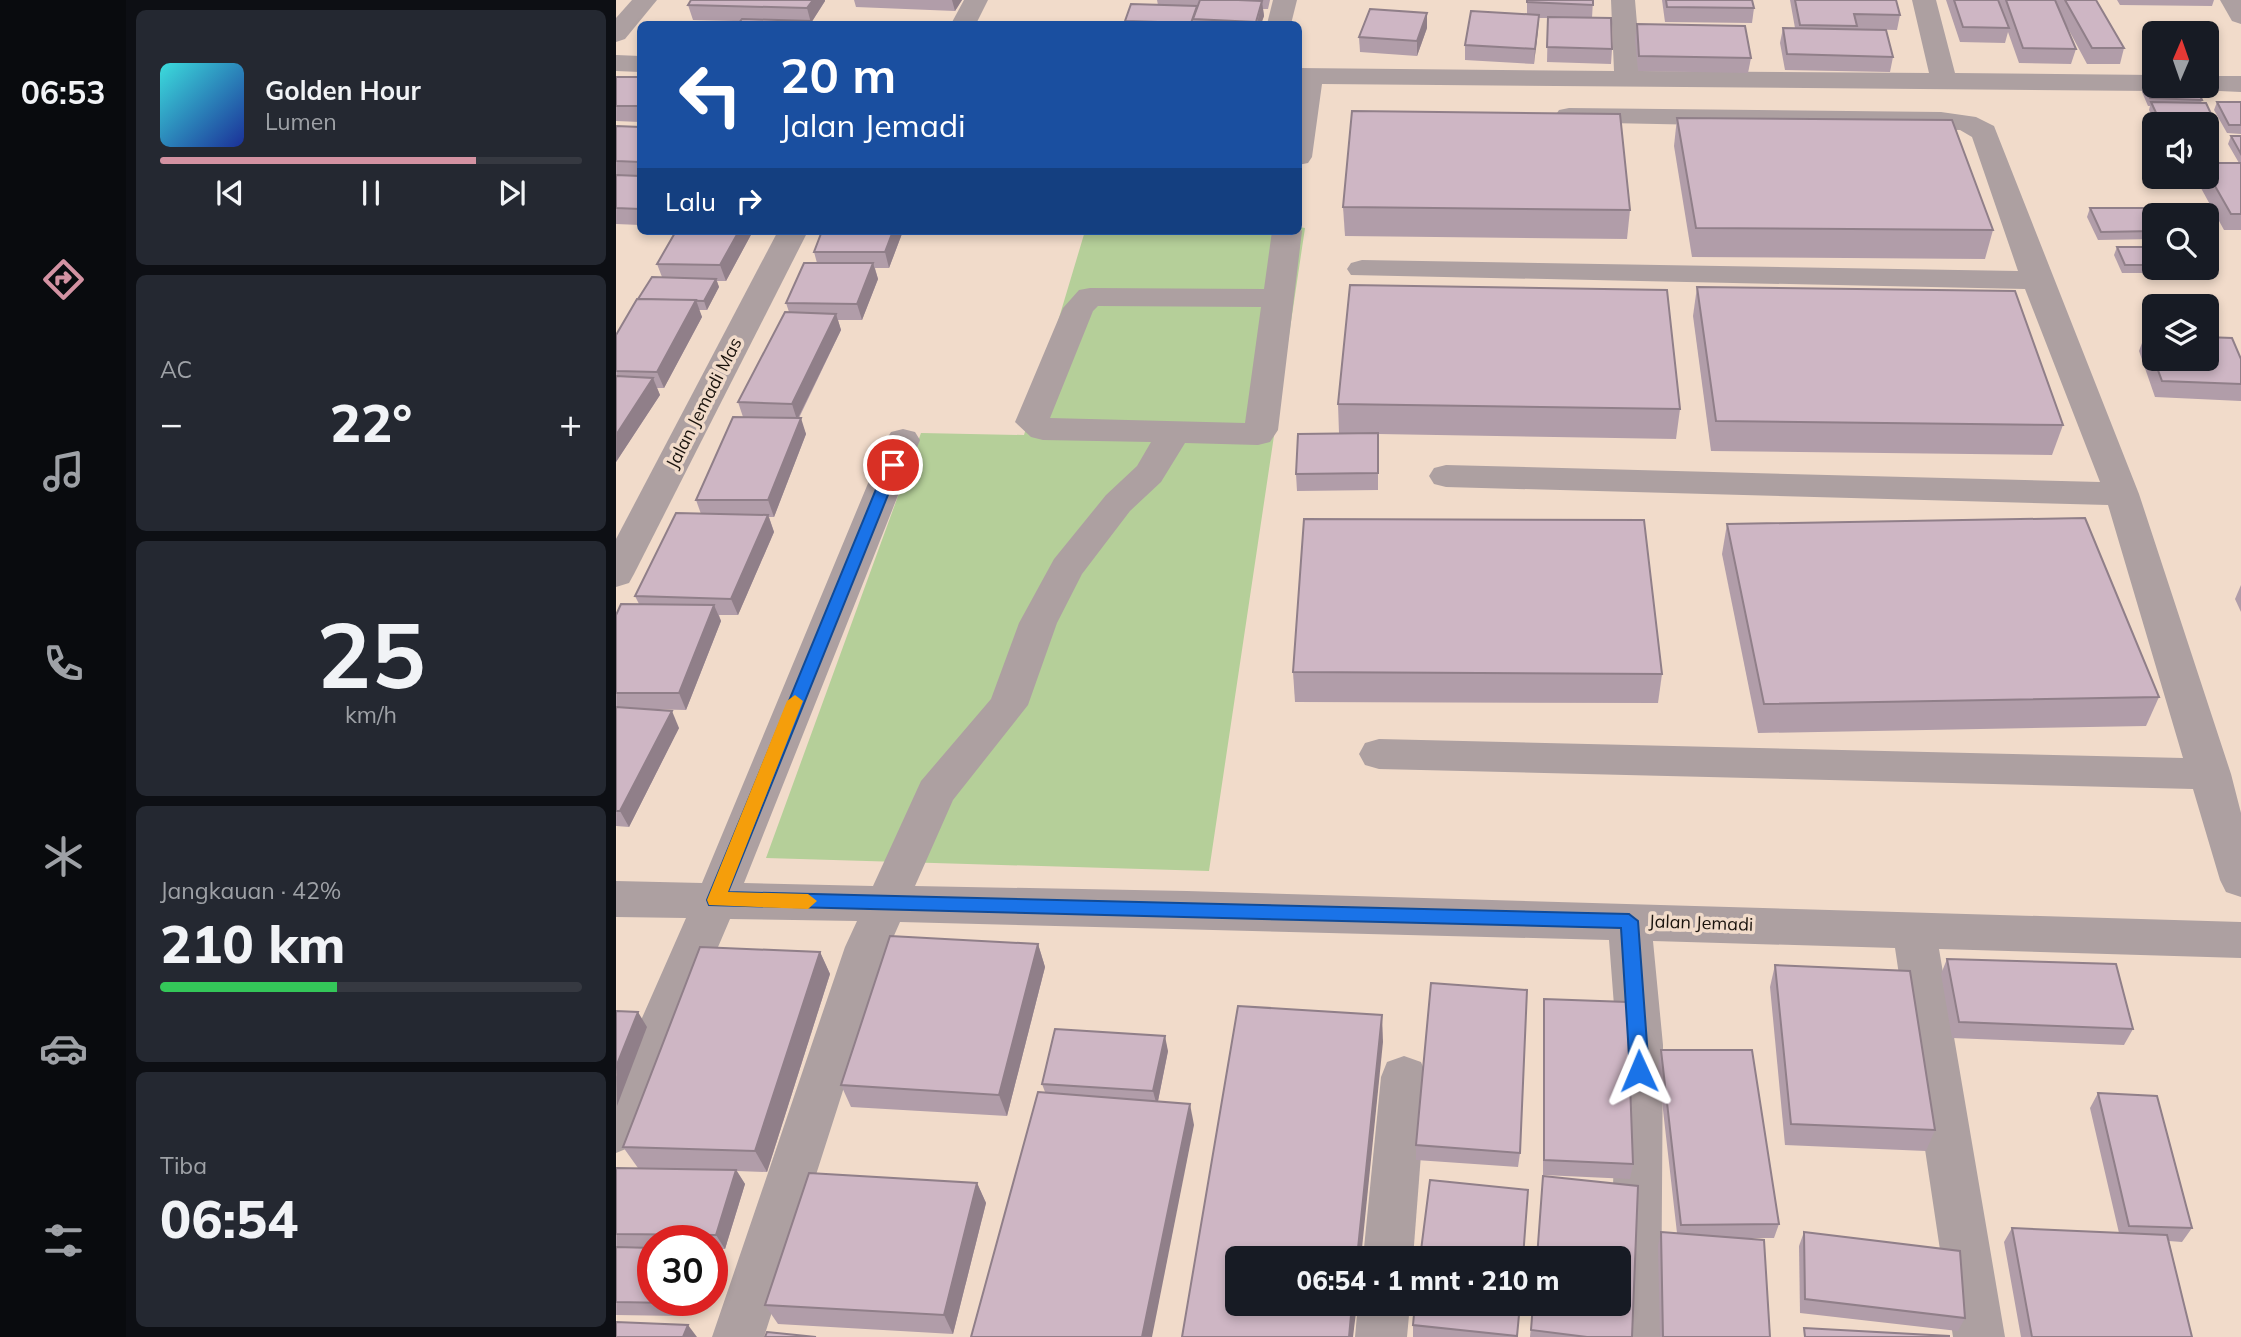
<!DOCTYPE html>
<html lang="id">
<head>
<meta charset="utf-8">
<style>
	:root { --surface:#171b24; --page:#242831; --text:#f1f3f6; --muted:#9ea1a6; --line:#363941; --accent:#d392a2 }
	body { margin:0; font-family:Mulish,sans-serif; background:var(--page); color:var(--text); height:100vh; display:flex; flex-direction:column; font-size:26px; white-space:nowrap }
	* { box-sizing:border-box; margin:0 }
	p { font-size:23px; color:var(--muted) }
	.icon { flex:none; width:38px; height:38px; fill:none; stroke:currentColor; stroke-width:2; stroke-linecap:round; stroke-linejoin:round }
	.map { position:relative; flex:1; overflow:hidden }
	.drawer { display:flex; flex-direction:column; gap:10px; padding:10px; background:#0d0f14; width:490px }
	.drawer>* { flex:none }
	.guide { position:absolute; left:21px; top:21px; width:665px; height:214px; border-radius:10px; box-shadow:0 4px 10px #0003; background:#1a4fa0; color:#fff; overflow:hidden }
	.needle { width:46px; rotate:2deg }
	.buttons { position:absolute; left:1526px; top:21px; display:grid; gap:14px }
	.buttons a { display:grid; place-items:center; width:77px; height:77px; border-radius:10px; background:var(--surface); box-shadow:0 4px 10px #0003; font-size:35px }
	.speed { position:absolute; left:21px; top:1225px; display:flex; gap:14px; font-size:35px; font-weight:700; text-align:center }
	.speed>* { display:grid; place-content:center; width:91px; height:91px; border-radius:50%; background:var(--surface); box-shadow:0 4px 10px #0003; line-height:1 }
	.speed .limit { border:10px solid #d22; background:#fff; color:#111 }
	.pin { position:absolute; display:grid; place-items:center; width:60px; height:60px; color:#fff; margin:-30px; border:4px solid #fff; border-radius:50%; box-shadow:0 2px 7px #0007 }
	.me { position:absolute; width:77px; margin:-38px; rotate:359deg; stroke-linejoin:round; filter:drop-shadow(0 0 5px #0008) }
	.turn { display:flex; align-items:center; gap:24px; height:147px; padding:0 28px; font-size:32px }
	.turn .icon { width:91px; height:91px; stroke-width:2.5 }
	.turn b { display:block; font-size:49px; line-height:60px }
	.then { display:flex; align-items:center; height:66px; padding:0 28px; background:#0003; gap:14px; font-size:26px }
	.big { font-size:52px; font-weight:800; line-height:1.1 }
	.drawer .tile { flex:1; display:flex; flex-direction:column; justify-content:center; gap:10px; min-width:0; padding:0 24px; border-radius:10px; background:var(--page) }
	.drawer .dial { align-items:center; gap:0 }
	.dial b { font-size:91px; line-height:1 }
	.song { display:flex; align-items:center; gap:21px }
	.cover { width:84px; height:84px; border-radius:10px; background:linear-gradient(135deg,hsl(180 70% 55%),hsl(230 70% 35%)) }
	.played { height:7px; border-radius:4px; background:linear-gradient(90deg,var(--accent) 75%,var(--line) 75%) }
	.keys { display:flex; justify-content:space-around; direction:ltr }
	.heat { display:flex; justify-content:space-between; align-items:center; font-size:38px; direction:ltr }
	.charge { height:10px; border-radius:5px; background:linear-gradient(90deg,#34c759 42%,var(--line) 0) }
	.trip { position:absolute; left:609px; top:1246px; width:406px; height:70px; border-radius:10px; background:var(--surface); box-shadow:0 4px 10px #0003; font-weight:800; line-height:70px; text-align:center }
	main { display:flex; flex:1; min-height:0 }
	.menu { display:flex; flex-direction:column; width:126px; justify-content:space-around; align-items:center; background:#090b0e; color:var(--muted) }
	.menu .icon { width:49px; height:49px }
	.menu .active { color:var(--accent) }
	.menu b { font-size:32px; color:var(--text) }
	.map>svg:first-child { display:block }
	.green { fill:#b5cf99 }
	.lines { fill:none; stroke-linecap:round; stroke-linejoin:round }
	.minor { fill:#ada0a1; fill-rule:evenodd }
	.wall { fill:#b19da9 }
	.shaded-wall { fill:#907f89 }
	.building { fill:#ceb6c4; stroke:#907f89; stroke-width:2 }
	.route { fill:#1a73e8; stroke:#114b97; stroke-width:2 }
	.slow { fill:#f59e0b }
	.labels { text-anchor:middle; stroke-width:7; stroke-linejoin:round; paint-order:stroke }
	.street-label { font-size:18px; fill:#1a130d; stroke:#f1dbca }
</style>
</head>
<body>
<main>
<nav class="menu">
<b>06:53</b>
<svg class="icon active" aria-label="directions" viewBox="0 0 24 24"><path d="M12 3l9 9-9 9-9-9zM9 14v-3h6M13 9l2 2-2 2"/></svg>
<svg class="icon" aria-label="music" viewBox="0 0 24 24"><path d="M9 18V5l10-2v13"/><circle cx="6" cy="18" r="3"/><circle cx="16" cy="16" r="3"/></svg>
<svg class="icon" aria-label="phone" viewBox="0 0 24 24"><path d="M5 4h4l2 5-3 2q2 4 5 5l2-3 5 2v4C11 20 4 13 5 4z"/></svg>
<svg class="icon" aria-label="climate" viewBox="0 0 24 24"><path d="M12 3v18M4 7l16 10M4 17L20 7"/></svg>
<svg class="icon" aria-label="car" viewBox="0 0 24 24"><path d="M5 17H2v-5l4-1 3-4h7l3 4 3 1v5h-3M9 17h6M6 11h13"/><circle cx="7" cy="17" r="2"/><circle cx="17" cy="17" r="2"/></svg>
<svg class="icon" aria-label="filters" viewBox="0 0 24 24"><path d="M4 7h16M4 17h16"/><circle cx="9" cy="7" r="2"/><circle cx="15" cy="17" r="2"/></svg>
</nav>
<section class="drawer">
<div class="tile">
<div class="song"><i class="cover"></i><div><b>Golden Hour</b><p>Lumen</p></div></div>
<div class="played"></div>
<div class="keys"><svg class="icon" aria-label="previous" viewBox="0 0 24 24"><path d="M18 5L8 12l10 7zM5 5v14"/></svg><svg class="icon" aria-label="pause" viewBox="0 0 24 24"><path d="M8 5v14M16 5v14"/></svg><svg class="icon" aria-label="next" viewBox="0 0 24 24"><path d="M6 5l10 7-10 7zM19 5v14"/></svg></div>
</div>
<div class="tile"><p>AC</p>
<div class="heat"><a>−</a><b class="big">22°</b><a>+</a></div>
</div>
<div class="tile dial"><b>25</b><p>km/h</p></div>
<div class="tile"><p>Jangkauan · 42%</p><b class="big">210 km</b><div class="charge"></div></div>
<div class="tile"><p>Tiba</p><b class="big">06:54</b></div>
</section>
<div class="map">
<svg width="1625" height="1337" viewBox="0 0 1625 1337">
	<rect width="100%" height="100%" fill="#f1dbca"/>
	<path class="green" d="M683,227l6,1 -96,643 -443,-13 155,-425 103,2 61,-204h213z"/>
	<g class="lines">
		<g class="minor">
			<path d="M16,0h25l-32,39 -9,3v-24z"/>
			<path d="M348,0h24l-12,24h-25z"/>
			<path d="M657,0h24l-6,24h-24z"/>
			<path d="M995,0h24l6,71 288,2 -17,-73h24l19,73 199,2v11h11l-11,5 -832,-7 -10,73 -4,6 -10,2v-97l316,3z"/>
			<path d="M1604,0h21v24l-9,-3z"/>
			<path d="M0,55l24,1v16l-24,-1z"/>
			<path d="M1591,76h34v16l-43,-2 -3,-4h12z"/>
			<path d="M953,108l372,4 35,5 18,9 145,368 92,280 10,39v84l-15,-5 -6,-12 -27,-91 -814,-20 -14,-4 -6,-11 6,-11 14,-4 804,19 -75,-253 -662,-18 -12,-3 -5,-8 5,-8 12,-3 654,17 -75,-193 -674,-14 -4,-6 4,-6 11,-3 656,11 -46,-134 -12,-7 -401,-8 -4,-6 4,-6z"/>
			<path d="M682,226l4,5 -24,199 -8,12 -12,3 -73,-2 -24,39 -31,29 -48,63 -25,49 -29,82 -75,95 -38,86 272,5 1054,31v36l-302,-9 66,388h-52l-58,-389 -242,-7 10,104 -2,292h-52l1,-33h9v-46h-8l6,-213 -8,-105 -709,-18 -11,25 -125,390h-52l133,-390 12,-26 -127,-2 -97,227 -17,7v-76l70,-159 -70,-1v-36l86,2 184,-443 5,-8 12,-3 12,3 5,8 -176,443 129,3 48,-105 70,-82 28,-76 35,-64 52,-64 31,-29 14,-24 -108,-2 -12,-3 -16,-15 48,-114 16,-18 11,-2 174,1 8,-58h26zM482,306l163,1 -16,116 -195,-5 43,-107z"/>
			<path d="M162,231h30l-174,343 -5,9 -13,4v-48z"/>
			<path d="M788,1056l17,6 6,15 -14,181h-50l18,-181 6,-15z"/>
			<path d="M742,1304h52l-3,33h-52z"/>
		</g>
	</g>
	<g class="wall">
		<path d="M238,0h108l-7,11 -99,-4z"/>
		<path d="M541,0h113l-2,9h-5l1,7 -3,8h-136v-3l33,-16z"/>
		<path d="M911,0h66l-1,18 20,31 -1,15 -64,-2 1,-44h-9l-5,46 -69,-4v-15l62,-31z"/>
		<path d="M1046,0h90l2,8 -2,15 -87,-1z"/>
		<path d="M1174,0h106l4,15 -3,15 -41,-1 37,28 -3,15 -105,-2 -5,-27 3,-15h12z"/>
		<path d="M1330,0h150l28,48 -4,16h-33l-23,-43 12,28 -5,15 -52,-1 -11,-31 -3,11 -45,-1z"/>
		<path d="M1501,0h97l-2,6 -92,-1z"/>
		<path d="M209,1l-14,22 -118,-3 -5,-15z"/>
		<path d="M1021,24l114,34 -3,15 -110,-2 -3,-32z"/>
		<path d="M811,28l-10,28 -57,-4 -1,-15z"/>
		<path d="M0,77h24v45l-24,-1z"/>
		<path d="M1529,84l57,16 -1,3 12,15 -3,8h-3v-2h-52l-6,-14 1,-4h-2l-6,-14z"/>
		<path d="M1601,102h24v32l-14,-1 -13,-23z"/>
		<path d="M1061,118l316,112 -8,29 -293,-2 -18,-111z"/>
		<path d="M0,126l24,1v98l-24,-1z"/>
		<path d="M1615,136h10v94h-17l-28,-51 1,-2h10v-14h32l-11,-19z"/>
		<path d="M727,207l287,3 -3,29 -282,-3z"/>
		<path d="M1474,208l64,7v24l-56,1 -11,-23z"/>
		<path d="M60,231h77l-27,50h-9l2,6 -12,23h-8l3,7 -38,71h-7l3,7 -44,67v-127l22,-36 24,-22 -5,-13z"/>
		<path d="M206,231h81l-14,37h-14l3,11 -16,41h-24l3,10 -42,88 7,16 -32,83h-5l5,15 -36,83h-19l2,6 -35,89 -40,-1 33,19 -50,99 -13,-1v-211l23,-11 -4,-8 66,-82 -5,-14 47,-83 -5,-15 51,-90 -3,-9 31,-40 -3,-11z"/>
		<path d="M1501,247l37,15v6l-1,5h-31l-8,-18z"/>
		<path d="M1081,287l366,138 -11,30 -341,-4 -18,-135z"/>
		<path d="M1529,335l96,24v42l-86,-4 -16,-46z"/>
		<path d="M722,404l342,5 -4,30 -298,-5v56l-81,1 -1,-17 43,-41z"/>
		<path d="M1111,524l432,173 -13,29 -388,7 -36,-179z"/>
		<path d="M1625,585v27l-6,-13z"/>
		<path d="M677,672l369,2 -4,29 -363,-1z"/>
		<path d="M422,944l7,23 -38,149 -156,-9 -10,-22z"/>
		<path d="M204,952l10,22 -63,198 -30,-1 8,13 -20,65h-13v-8h-59v59h33l-5,16 -65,-1v-147h22l-15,-21z"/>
		<path d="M1331,959l186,70 -9,16 -172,-7 -11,-64z"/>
		<path d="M1159,965l160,165 -9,21 -141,-6 -15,-158z"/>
		<path d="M928,999l89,165 -3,15 -87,-4v-161z"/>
		<path d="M1045,1050l118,174 -5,14h-35l31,99h-110l-2,-91 3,-14 16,1 -19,-167z"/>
		<path d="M552,1051l-10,50 36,24 -149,-33 -3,-8z"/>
		<path d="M1482,1093l94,135 -10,14 -13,-1 23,96h-171l-17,-95 8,-14 107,5 -29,-125z"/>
		<path d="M800,1145l104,8 -2,14 -102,-7z"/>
		<path d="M361,1183l9,20 -33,131 -175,-10 -13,-19z"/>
		<path d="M1188,1232l161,86 -7,13 -158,-18 -1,-67z"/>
		<path d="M904,1304l-3,33h-104v-12z"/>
		<path d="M917,1304l99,33h-102z"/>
	</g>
	<g class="shaded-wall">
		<path d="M197,0h12v1l-14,22 -4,-15z"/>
		<path d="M336,0h10l-7,11z"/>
		<path d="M646,1l2,15 -3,8h-4z"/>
		<path d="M811,13v15l-10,28v-15z"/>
		<path d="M923,15l-1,15 -4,34 1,-15z"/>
		<path d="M123,231h14l-27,50 -6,-16z"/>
		<path d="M277,231h10l-14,37 -4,-16z"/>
		<path d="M257,263l5,16 -16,41 -5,-16z"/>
		<path d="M100,279l3,8 -12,23 -3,-9z"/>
		<path d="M80,300l6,17 -38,71 -7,-16z"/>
		<path d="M220,314l5,16 -44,90 -5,-16z"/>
		<path d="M37,378l7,17 -44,67v-27z"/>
		<path d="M185,418l5,16 -32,83 -6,-17z"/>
		<path d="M152,515l6,17 -36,83 -7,-16z"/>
		<path d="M98,605l7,16 -35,89 -7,-17z"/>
		<path d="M56,711l7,17 -50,99 -9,-16z"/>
		<path d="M422,944l7,23 -38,149 -8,-21z"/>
		<path d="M204,952l10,22 -63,198 -12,-21z"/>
		<path d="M22,1012l9,15 -30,79 -1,-39z"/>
		<path d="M766,1015l1,27 -22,216h-4z"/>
		<path d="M549,1036l3,15 -11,55 -4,-15z"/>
		<path d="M574,1104l4,21 -42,212h-10z"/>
		<path d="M120,1170l9,14 -20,65 -9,-14z"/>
		<path d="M361,1183l9,20 -33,131 -9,-19z"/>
		<path d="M55,1300h15l-5,16 -10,-13z"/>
		<path d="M736,1304h5l-4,33h-4z"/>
		<path d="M72,1325l9,12h-14z"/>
	</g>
	<g class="building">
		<path d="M75,0h122l-6,8 -119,-3z"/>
		<path d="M584,0h38l24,1 -6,21 -63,-3z"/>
		<path d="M911,0h66v5l-66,-3z"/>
		<path d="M1050,0h86l2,8 -87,-1z"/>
		<path d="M1179,0h101l4,15 -46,-1 3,12 -57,-1z"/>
		<path d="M1338,0h44l11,28 -46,-1z"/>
		<path d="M1390,0h49l21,49 -53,-1z"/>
		<path d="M1449,0h31l28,48h-32z"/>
		<path d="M515,4l66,2 -6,17 -66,-2z"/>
		<path d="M754,9l57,4 -10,28 -58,-4z"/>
		<path d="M855,11l68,4 -4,34 -70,-4z"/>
		<path d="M932,17l63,1 1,31 -65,-2z"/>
		<path d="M126,19l68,2 -2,3h-70z"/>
		<path d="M1021,24l108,2 6,32 -112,-2z"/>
		<path d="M1167,28l103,2 7,27 -106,-3z"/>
		<rect x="0" y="77" width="24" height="29"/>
		<path d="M1529,84l9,1v1h42l6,14 -52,-2z"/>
		<path d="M1535,102l55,1 7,15 -55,-1z"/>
		<path d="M1601,102h24v23h-12z"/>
		<path d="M736,111l268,3 10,96 -287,-3z"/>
		<path d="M1061,118l275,2 41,110 -297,-2z"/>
		<path d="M0,126l24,1v35l-24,-1z"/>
		<path d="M1615,136h10v18z"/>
		<path d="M1591,163h34v51h-10l-24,-42z"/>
		<path d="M0,175l24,1v33l-24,-1z"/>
		<path d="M1474,208h61l3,7v16l-53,1z"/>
		<path d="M60,231h63l-19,34 -63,-1z"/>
		<path d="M206,231h71l-8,21h-71z"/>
		<path d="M1501,247h31l6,15v3h-29z"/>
		<path d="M188,263h69l-16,41 -71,-1z"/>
		<path d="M36,277l64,2 -12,22 -66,-2z"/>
		<path d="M734,285l317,5 13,119 -342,-5z"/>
		<path d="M1081,287l318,4 48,134 -347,-4z"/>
		<path d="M21,299l59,1 -39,72 -41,-1v-36z"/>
		<path d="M169,312l51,2 -44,90 -54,-2z"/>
		<path d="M1529,335h9v24h53v-22l25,1 9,21v25l-79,-3z"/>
		<path d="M0,376l37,2 -37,57z"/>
		<path d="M117,417l68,1 -33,82h-72z"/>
		<path d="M762,433v40l-82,1 2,-40z"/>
		<path d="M60,513l92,2 -37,84 -96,-3z"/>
		<path d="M1469,518l74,179 -395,7 -37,-180z"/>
		<path d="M688,519l340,1 18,154 -369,-2z"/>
		<path d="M5,604l93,1 -35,88h-63v-78z"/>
		<path d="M0,707l56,4 -52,100h-4z"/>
		<path d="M274,936l148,8 -39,151 -158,-10z"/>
		<path d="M84,947l120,5 -65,199 -132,-4z"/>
		<path d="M1331,959l169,5 17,65 -174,-7z"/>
		<path d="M1159,965l135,6 25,159 -144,-6z"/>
		<path d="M815,983l96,7 -7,163 -104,-8z"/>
		<path d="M928,999l83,3 6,162 -89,-4z"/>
		<path d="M622,1006l144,9 -25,243h-120v46h115l-3,33h-167z"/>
		<path d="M0,1011l22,1 -22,55z"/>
		<path d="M439,1029l110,7 -12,55 -111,-7z"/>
		<path d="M1045,1050h91l27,174 -98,1z"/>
		<path d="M422,1092l152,12 -48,233h-171z"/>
		<path d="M1482,1093l59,3 35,132 -63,-2z"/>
		<path d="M0,1168l120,2 -20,65 -100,-1z"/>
		<path d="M193,1173l168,10 -33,132 -179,-10z"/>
		<path d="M927,1176l95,10 -6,151h-45l-56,-7 2,-26h86v-46h-82z"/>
		<path d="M814,1180l98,10 -5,68h-103z"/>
		<path d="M1396,1228l155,7 25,102h-160z"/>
		<path d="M1045,1232l103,8 6,97h-107z"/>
		<path d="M1188,1232l156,19 5,67 -160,-19z"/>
		<path d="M0,1247l37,1v52h18v3l-55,-1z"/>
		<path d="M799,1304h105l-3,32 -104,-11z"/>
		<path d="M0,1322l72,3 -5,12h-67z"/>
		<path d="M1188,1328l145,8v1h-144z"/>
		<path d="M151,1332l49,5h-51z"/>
	</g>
	<path class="route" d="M277,460l7,5 -172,427 901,22 9,7 11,150 -3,6 -7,3 -6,-3 -3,-6 -9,-143 -912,-23 -2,-5 179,-435z"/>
	<path class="slow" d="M179,695l8,6 -75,191 80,2 9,7 -9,8 -99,-4 -2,-5 80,-199z"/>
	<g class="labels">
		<g class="street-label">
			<text transform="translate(88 403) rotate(-63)" y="6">Jalan Jemadi Mas</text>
			<text transform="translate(1085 923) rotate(2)" y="6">Jalan Jemadi</text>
		</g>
	</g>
</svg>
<div class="buttons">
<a><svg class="needle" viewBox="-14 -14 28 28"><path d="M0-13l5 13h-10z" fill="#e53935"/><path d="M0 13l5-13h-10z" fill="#9ea1a6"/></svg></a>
<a><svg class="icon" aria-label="sound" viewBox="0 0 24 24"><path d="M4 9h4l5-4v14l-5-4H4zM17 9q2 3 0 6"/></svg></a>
<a><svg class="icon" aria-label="search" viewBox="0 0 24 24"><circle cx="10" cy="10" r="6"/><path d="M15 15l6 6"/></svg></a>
<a><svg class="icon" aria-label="layers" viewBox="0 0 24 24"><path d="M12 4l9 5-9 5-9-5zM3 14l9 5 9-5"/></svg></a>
</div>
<div class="speed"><div class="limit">30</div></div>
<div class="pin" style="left:277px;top:465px;background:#d93025"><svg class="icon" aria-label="arrive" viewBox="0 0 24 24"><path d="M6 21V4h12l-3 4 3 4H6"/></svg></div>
<svg class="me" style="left:1023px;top:1071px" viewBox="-20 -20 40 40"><path d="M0-17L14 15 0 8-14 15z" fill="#1a73e8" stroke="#fff" stroke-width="4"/></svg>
<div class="trip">06:54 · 1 mnt · 210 m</div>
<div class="guide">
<div class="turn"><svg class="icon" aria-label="left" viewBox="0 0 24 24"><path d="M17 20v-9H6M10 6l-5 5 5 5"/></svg><div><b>20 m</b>Jalan Jemadi</div></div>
<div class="then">Lalu<svg class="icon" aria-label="right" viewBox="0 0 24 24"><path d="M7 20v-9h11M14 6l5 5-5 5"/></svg></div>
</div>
</div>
</main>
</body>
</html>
